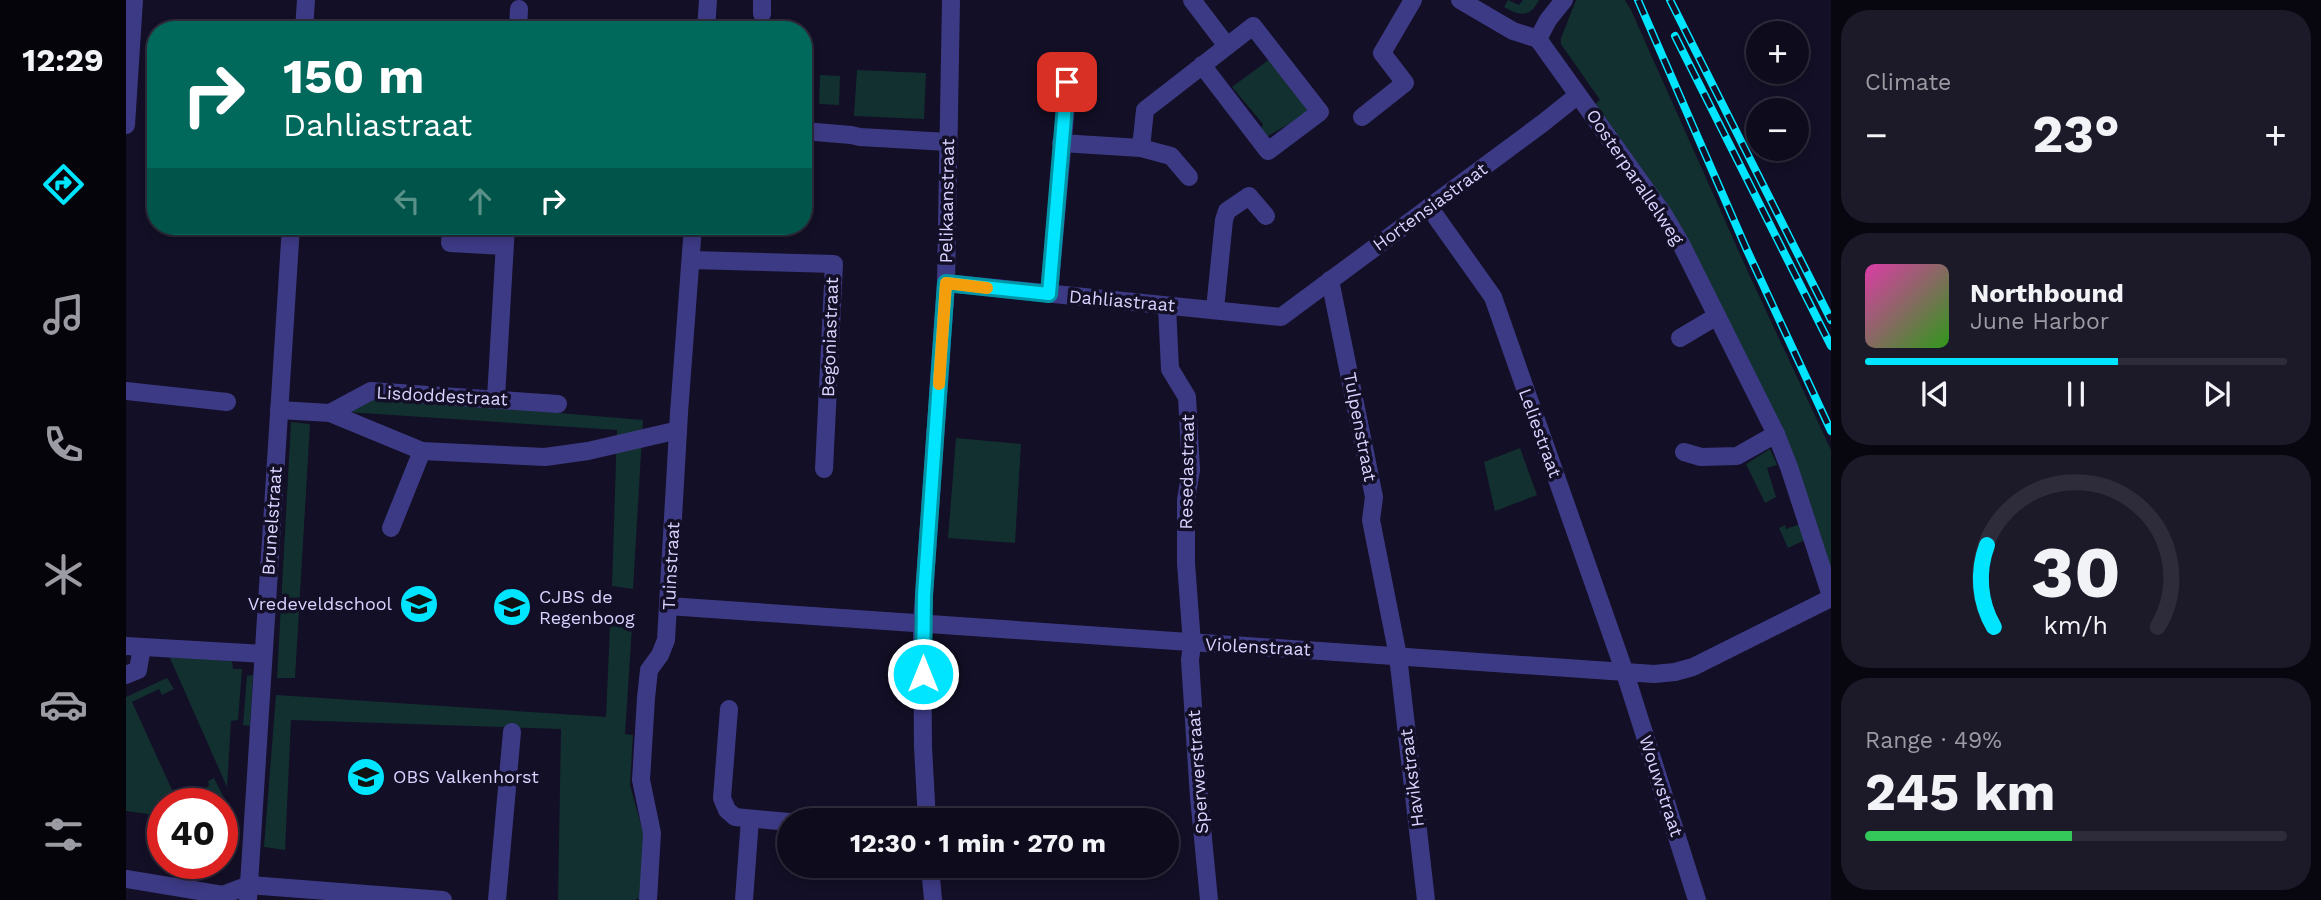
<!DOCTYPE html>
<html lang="en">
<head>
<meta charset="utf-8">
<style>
	:root { --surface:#0e0b1c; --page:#1c1929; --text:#f1f3f6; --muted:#9b9ba3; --line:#2e2b3b; --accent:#00e5ff }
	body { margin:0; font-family:"Work Sans",sans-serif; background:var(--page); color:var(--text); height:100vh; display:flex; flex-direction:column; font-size:26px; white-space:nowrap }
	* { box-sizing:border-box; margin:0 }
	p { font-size:23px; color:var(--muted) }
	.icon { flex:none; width:38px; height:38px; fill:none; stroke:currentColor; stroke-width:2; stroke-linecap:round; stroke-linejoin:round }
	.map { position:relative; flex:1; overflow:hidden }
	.details { display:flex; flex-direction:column; gap:10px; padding:10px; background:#08060f; width:490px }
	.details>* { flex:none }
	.hud { position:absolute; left:21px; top:21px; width:665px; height:214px; border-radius:28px; box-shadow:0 4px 10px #0003,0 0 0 2px var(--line); background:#00695c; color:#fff; overflow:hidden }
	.buttons { position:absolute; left:1620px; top:21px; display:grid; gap:14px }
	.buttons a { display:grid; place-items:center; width:63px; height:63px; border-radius:50%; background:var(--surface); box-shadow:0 4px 10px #0003,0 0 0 2px var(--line); font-size:35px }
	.speed { position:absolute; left:21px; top:788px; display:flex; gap:14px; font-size:35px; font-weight:700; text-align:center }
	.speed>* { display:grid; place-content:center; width:91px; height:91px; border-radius:50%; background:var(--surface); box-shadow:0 4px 10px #0003,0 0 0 2px var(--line); line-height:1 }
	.speed .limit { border:10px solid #d22; background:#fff; color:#111 }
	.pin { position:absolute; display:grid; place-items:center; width:60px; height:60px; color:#fff; margin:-30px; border-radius:14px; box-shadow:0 4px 10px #0006 }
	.me { position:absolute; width:77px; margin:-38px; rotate:0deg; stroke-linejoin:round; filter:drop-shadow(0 0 5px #0008) }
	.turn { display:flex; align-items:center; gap:24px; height:147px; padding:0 21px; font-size:32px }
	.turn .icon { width:91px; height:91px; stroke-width:2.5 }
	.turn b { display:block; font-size:49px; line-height:60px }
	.lanes { display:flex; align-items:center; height:66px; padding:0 21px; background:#0003; justify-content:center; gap:35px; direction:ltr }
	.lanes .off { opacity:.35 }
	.big { font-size:52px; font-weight:700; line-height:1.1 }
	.details .tile { flex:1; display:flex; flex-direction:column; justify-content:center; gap:10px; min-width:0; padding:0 24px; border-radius:28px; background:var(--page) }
	.details .dial { align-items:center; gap:0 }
	.dial svg { height:182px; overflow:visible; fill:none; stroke:var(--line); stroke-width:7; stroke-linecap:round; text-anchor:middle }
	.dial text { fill:var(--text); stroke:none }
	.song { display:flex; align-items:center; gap:21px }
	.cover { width:84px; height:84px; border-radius:10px; background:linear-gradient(135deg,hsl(320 70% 55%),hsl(110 70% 35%)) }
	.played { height:7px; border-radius:4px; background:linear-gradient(90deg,var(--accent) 60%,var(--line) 60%) }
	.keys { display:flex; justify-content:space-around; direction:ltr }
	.heat { display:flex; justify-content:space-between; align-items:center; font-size:38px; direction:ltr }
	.charge { height:10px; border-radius:5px; background:linear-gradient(90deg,#34c759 49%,var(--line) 0) }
	.trip { position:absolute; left:651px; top:808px; width:402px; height:70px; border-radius:35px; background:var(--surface); box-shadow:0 4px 10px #0003,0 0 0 2px var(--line); font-weight:700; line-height:70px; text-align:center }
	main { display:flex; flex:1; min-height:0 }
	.menu { display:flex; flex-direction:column; width:126px; justify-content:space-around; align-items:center; background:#06040b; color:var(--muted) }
	.menu .icon { width:49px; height:49px }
	.menu .active { color:var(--accent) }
	.menu b { font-size:32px; color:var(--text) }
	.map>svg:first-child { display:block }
	.green { fill:#12302f }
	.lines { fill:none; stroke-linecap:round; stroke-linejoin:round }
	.minor { stroke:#3d3a85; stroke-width:18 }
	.tertiary { stroke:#3d3a85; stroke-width:18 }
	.rail-casing { stroke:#00e5ff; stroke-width:8 }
	.rail { stroke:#130f26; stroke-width:5; stroke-dasharray:16; stroke-linecap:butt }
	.route-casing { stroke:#0095a6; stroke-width:18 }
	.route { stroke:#00e5ff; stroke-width:12 }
	.slow { stroke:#f59e0b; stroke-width:12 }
	.labels { text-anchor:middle; stroke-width:7; stroke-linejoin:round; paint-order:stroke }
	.street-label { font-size:18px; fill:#d9d4ff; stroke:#130f26 }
	.poi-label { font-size:18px; fill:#d9d4ff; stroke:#130f26; text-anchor:start }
</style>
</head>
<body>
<main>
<nav class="menu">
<b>12:29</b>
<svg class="icon active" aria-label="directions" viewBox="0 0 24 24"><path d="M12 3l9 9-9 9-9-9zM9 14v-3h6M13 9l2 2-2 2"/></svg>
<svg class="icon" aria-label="music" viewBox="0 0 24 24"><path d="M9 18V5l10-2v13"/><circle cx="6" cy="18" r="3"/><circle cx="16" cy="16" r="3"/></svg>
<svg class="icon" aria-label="phone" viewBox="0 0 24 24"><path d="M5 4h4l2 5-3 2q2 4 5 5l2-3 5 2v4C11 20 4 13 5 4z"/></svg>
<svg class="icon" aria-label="climate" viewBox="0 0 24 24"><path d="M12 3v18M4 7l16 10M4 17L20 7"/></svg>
<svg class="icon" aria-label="car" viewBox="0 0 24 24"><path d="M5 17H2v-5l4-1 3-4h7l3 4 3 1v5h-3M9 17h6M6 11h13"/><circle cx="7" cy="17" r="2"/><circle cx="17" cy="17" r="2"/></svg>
<svg class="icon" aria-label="filters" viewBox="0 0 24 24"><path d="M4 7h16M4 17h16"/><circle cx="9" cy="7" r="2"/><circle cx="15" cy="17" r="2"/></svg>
</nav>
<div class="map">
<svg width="1705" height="900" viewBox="0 0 1705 900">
	<rect width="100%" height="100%" fill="#130f26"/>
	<g class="green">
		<path d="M1382,0l11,5 4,-5h16c-9,18 -19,16 -35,7z"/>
		<path d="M1450,0h49l6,10 117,262 83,178v125l-37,-115 -200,-355 6,-5 -39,-56v-6z"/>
		<path d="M1144,59l39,47 -4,9 -37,21 -6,-2 -2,-3 3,-7 -31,-37z"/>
		<path d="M731,70l69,3 -2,46 -70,-3z"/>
		<path d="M694,75l20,1 -1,29 -20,-1z"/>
		<path d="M243,397l274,23 -10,169 -21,-3 5,-156 -270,-18z"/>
		<path d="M165,422l19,2 -15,254h-18z"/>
		<path d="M830,438l65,6 -6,99 -67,-5z"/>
		<path d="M1394,448l17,47 -42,16 -11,-49z"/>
		<path d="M1644,449l7,16 -10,3 9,29 -11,6 -19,-39z"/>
		<path d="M1674,524l5,16 -17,8 -9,-20 6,-3 1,4z"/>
		<path d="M484,626l22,1 -7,107 8,1 -3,50 13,47v26l-3,40 -5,2h-77l3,-171 -270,-9 -6,130 -21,-3 12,-152 330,22z"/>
		<path d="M46,656l60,5 1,8h9l-4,51 -7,1 -4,66 -57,-129z"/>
		<path d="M127,675l-3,51 -7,-1 4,-49z"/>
		<path d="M41,678l7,11 -12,6 -3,-6 -27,13 46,101h-15v13l-37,-5v-114z"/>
		<path d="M88,778l13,26 -1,7 -4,2v-10h-19l7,-3 -5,-12 4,-2 -1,-5z"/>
	</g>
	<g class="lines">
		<g class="minor">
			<path d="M636,0v14"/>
			<path d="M1066,0l35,46"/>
			<path d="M1334,0l53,31 25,8"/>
			<path d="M178,30l2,-30"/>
			<path d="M392,30l1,-21"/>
			<path d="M580,30l2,-30"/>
			<path d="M1412,39l126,176 17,29 95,190 13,33 42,129"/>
			<path d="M1412,39l10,-19 16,-20"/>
			<path d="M1236,117l43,-34 -23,-30 31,-53"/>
			<path d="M0,125l8,-125"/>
			<path d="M677,131l48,4 9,2 88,5"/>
			<path d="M935,143l80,5 30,8 18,21"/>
			<path d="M1015,148l4,-38 108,-84 67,86 -52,39 -66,-86"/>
			<path d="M1303,207l64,90 132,376 72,227"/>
			<path d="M325,226l-1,17 54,3"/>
			<path d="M565,260l143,4 -10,205"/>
			<path d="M1204,280l44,217 -3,23 27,136 28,244"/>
			<path d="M820,283l335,34 262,-194 35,-28"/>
			<path d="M923,294l21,-233"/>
			<path d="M1041,306l3,63 17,28 4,73 -5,30v63l6,81 -2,16 9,137 10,103"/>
			<path d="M1089,309l9,-89 3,-9 22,-15 17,20"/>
			<path d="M1554,338l37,-22"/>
			<path d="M0,391l101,11"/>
			<path d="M370,398l10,-172"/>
			<path d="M153,410l51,3 92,38 123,6 43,-6 82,-19h8"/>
			<path d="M204,413l41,-22 187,13"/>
			<path d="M1558,452l17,5 36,-1 39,-22"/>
			<path d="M265,528l31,-77"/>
			<path d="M542,606l986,68 21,-2 18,-5 138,-69"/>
			<path d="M0,646l137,8"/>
			<path d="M0,675l12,-5 4,-23"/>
			<path d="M603,709l-7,89 5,12 8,7 54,5"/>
			<path d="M0,879l97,16 26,-10 194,15"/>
			<path d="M122,900l43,-674"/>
			<path d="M371,900l15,-168"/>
			<path d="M522,900l4,-67 -11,-53 5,-82 3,-28 11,-15 6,-15 13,-227 14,-187"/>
			<path d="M618,900l6,-81"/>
		</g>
		<g class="tertiary">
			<path d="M801,821l-4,-74 -1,-123 24,-341 5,-283"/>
			<path d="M804,866l3,34"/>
		</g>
		<defs>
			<g id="rail">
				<path d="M1512,0l108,248 85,183"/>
				<path d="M1544,0l161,320"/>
				<path d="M1549,36l156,310"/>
			</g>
		</defs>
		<use href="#rail" class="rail-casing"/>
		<use href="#rail" class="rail"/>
	</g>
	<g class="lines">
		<defs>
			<path id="route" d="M797,674l1,-79 22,-312 103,11 18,-212"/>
		</defs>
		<use href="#route" class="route-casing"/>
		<use href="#route" class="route"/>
		<path class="slow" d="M813,384l7,-101 41,5"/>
	</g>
	<defs>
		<symbol id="school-disc" viewBox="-11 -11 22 22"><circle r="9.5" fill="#00e5ff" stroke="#130f26"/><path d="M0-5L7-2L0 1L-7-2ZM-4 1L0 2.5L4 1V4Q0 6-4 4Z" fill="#111"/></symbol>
	</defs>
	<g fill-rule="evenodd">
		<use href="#school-disc" x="271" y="582" width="44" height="44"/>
		<use href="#school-disc" x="364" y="585" width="44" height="44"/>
		<use href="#school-disc" x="218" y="755" width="44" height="44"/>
	</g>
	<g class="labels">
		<g class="street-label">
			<text transform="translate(1509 177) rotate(56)" y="6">Oosterparallelweg</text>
			<text transform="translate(821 201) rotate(-89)" y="6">Pelikaanstraat</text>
			<text transform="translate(1304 207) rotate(-36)" y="6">Hortensiastraat</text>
			<text transform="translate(996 301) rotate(5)" y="6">Dahliastraat</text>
			<text transform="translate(704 337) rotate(-88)" y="6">Begoniastraat</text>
			<text transform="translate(316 396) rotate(3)" y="6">Lisdoddestraat</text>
			<text transform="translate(1234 427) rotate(79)" y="6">Tulpenstraat</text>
			<text transform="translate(1414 433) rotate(70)" y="6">Leliestraat</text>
			<text transform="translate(1061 472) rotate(-89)" y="6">Resedastraat</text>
			<text transform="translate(146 521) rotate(-86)" y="6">Brunelstraat</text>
			<text transform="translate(545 566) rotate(-87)" y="6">Tuinstraat</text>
			<text transform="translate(1132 647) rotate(3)" y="6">Violenstraat</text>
			<text transform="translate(1072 772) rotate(-94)" y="6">Sperwerstraat</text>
			<text transform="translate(1286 778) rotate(-97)" y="6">Havikstraat</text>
			<text transform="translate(1535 786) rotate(72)" y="6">Wouwstraat</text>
		</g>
		<g class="poi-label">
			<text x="413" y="603">CJBS de<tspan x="413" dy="21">Regenboog</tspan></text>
			<text x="266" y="610" text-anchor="end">Vredeveldschool</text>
			<text x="267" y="783">OBS Valkenhorst</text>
		</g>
	</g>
</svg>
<div class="buttons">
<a>+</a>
<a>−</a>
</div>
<div class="speed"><div class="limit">40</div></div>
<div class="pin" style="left:941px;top:82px;background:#d93025"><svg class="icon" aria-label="arrive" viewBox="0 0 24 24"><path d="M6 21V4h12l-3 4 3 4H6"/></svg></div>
<svg class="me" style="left:797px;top:674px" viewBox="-20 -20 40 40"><circle r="17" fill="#00e5ff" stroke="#fff" stroke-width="3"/><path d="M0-11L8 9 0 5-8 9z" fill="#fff"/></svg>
<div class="trip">12:30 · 1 min · 270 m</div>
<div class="hud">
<div class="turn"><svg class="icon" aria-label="right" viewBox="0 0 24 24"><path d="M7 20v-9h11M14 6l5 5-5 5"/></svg><div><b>150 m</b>Dahliastraat</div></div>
<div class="lanes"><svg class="icon off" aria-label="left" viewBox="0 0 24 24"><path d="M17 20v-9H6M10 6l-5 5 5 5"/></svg><svg class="icon off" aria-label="ahead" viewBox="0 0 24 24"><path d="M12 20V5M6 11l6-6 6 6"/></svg><svg class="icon" aria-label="right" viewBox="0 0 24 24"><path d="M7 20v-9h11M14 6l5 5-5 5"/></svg></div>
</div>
</div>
<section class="details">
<div class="tile"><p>Climate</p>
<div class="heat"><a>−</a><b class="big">23°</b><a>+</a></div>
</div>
<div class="tile">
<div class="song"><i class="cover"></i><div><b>Northbound</b><p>June Harbor</p></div></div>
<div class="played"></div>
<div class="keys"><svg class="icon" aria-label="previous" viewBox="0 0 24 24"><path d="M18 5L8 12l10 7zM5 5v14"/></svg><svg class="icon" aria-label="pause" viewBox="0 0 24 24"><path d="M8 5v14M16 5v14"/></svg><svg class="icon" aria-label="next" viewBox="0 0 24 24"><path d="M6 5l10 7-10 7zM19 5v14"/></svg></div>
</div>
<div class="tile dial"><svg viewBox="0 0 100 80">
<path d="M14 69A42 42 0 1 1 86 69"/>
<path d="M14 69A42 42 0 0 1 11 33" stroke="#00e5ff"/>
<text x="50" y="56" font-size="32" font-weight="700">30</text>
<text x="50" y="72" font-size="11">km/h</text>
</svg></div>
<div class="tile"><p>Range · 49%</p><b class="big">245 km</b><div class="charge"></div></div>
</section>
</main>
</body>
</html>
